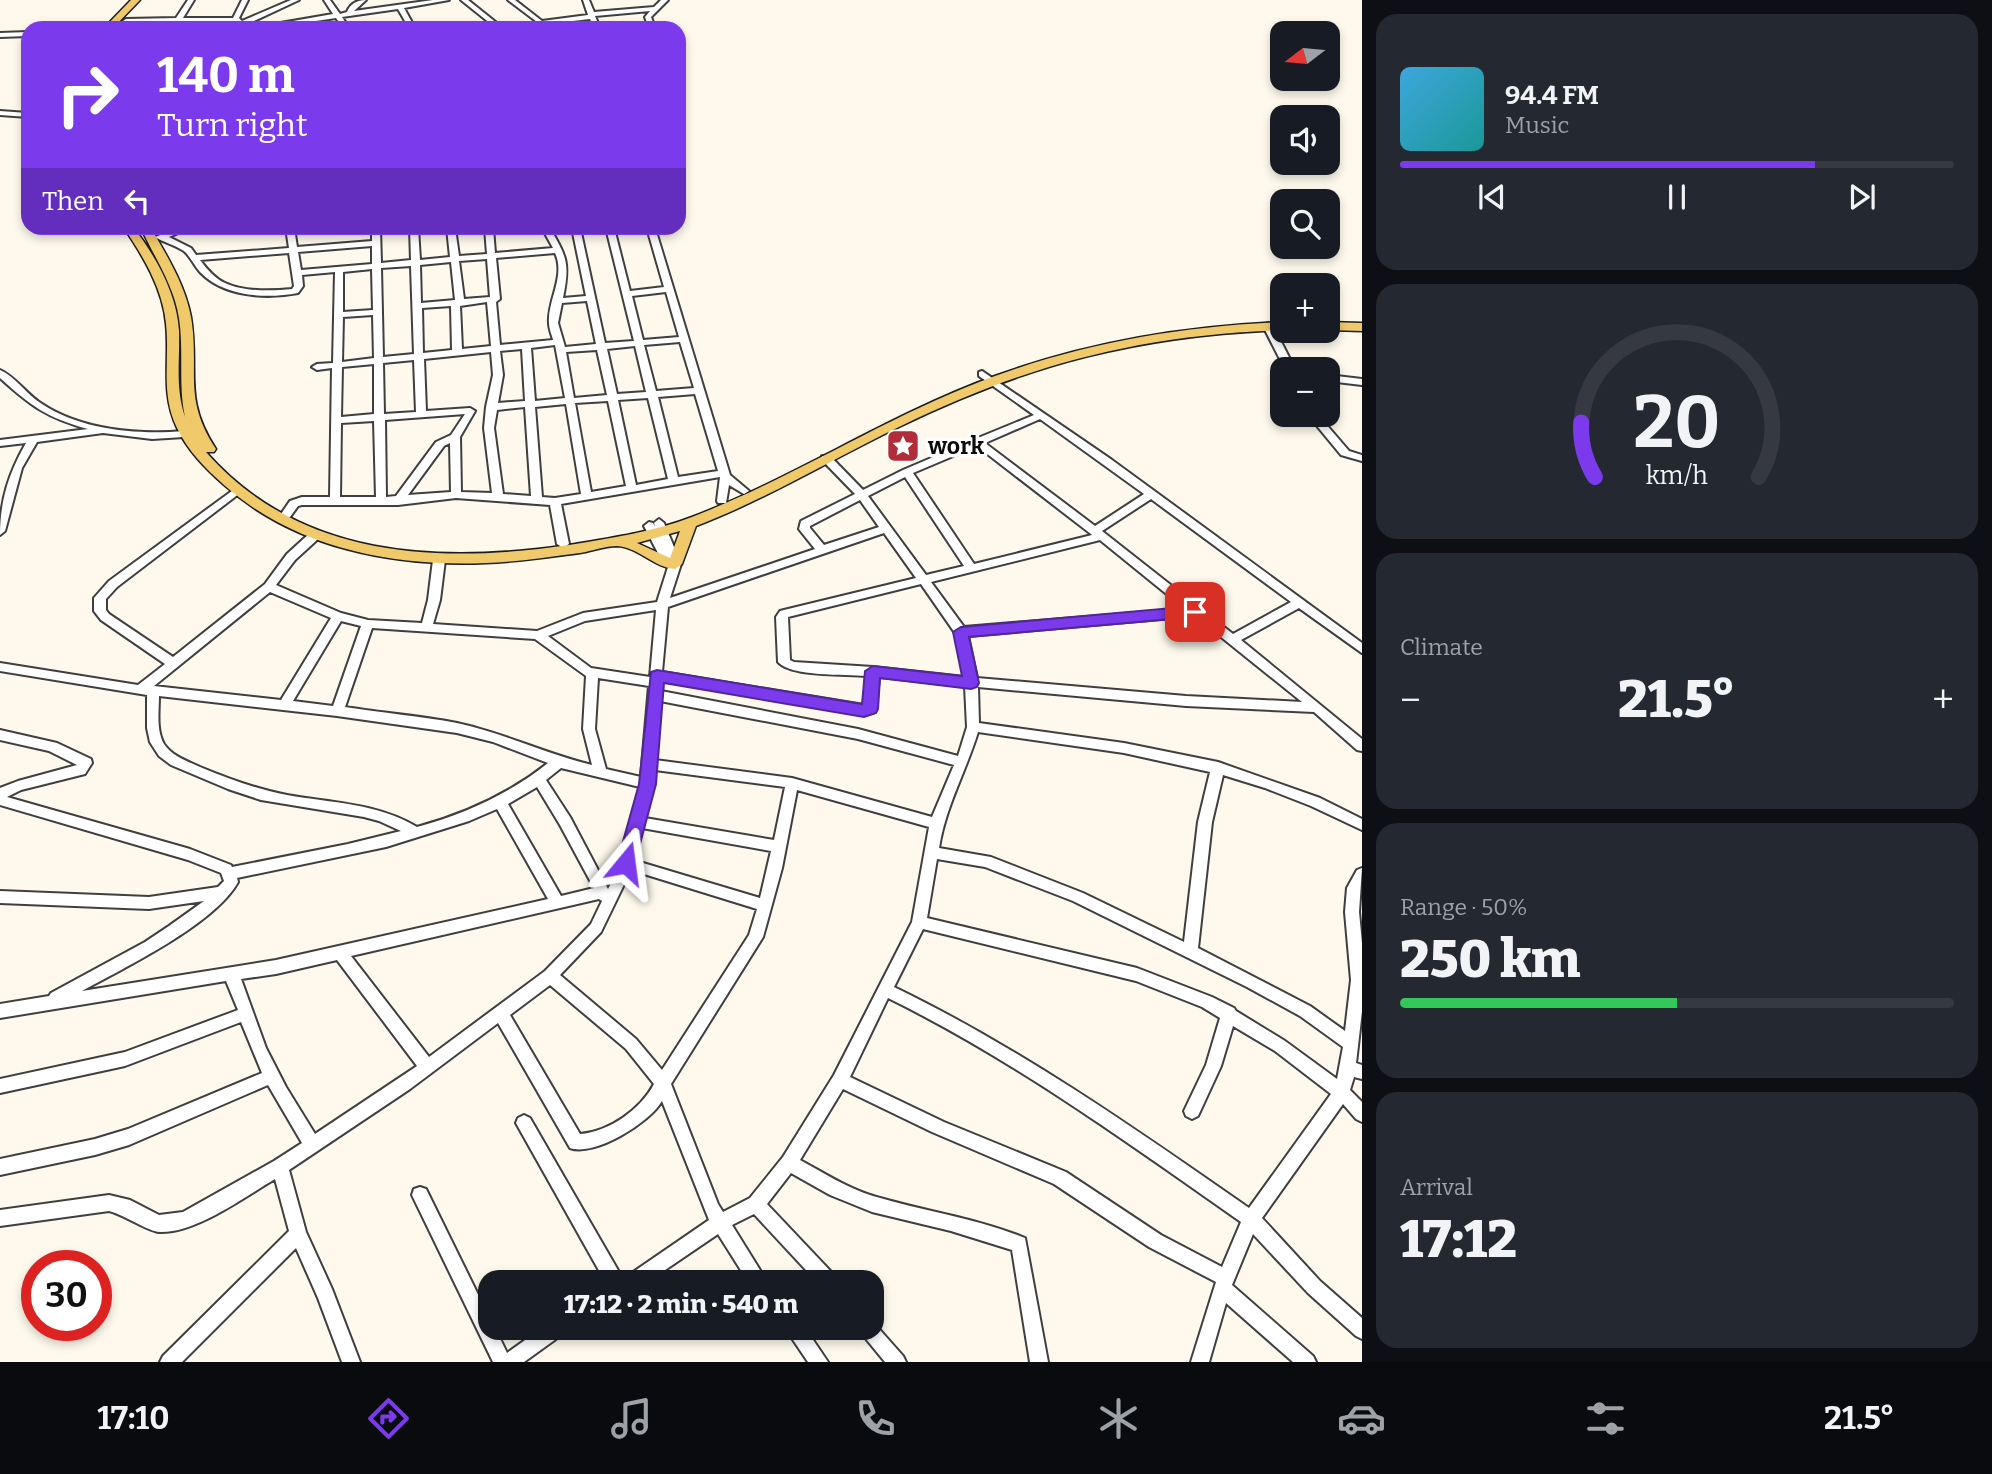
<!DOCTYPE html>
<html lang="en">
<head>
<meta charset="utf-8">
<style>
	:root { --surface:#171b24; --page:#242831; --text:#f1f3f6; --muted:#9ea1a6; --line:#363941; --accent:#7c3aed }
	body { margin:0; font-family:Bitter,serif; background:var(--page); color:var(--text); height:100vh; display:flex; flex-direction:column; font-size:26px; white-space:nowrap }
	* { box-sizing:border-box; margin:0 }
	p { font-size:23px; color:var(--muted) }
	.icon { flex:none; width:38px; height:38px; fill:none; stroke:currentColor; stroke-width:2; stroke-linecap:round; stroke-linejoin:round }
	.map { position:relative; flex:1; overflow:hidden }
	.panel { display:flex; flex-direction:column; gap:14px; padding:14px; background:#0d0f14; width:630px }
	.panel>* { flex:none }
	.hud { position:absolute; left:21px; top:21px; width:665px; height:214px; border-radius:21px; box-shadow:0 4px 10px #0003; background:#7c3aed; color:#fff; overflow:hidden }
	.needle { width:46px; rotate:254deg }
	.buttons { position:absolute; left:1270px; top:21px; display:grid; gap:14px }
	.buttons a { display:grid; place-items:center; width:70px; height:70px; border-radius:14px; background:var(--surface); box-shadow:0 4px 10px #0003; font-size:35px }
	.speed { position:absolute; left:21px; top:1250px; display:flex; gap:14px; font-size:35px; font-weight:700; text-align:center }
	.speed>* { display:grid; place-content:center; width:91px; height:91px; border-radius:50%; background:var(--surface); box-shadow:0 4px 10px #0003; line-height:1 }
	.speed .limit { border:10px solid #d22; background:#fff; color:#111 }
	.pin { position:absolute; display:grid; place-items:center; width:60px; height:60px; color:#fff; margin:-30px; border-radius:14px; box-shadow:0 4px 10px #0006 }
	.me { position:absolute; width:77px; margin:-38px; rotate:16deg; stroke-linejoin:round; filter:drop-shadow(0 0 5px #0008) }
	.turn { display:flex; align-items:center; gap:24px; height:147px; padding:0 21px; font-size:32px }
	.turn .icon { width:91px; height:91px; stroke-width:2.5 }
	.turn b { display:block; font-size:49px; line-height:60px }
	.then { display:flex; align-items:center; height:66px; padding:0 21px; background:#0003; gap:14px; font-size:26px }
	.big { font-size:52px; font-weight:800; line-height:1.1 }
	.panel .widget { flex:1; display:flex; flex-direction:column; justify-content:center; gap:10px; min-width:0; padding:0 24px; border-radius:21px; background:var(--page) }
	.panel .dial { align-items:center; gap:0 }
	.dial svg { height:182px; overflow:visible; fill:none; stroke:var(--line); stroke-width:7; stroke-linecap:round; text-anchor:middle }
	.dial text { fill:var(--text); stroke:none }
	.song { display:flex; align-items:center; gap:21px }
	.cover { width:84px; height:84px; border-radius:10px; background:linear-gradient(135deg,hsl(200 70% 55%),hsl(180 70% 35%)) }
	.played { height:7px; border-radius:4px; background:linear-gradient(90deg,var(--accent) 75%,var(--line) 75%) }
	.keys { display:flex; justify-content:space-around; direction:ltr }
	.heat { display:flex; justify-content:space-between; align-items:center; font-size:38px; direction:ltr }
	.charge { height:10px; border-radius:5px; background:linear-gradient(90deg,#34c759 50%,var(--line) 0) }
	.trip { position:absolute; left:478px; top:1270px; width:406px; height:70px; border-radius:21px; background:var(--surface); box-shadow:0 4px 10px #0003; font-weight:800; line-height:70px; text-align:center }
	.tabs { display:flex; height:112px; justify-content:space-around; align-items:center; background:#090b0e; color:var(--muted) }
	.tabs .icon { width:49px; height:49px }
	.tabs .on { color:var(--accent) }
	.tabs b { font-size:32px; color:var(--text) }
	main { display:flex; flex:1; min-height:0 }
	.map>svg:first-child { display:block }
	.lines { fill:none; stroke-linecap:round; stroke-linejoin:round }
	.minor-casing { stroke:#3f3f3f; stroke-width:4 }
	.major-casing { stroke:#1d1d1d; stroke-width:3 }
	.minor { fill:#fff; fill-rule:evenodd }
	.major { fill:#efc96a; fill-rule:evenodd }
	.route { fill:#7c3aed; stroke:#51269a; stroke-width:2 }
	.labels { text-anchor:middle; stroke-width:7; stroke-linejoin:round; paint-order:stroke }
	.poi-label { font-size:23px; font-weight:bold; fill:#0c0c0c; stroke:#fff; text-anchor:start }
</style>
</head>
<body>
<main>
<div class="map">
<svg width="1362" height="1362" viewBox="0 0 1362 1362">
	<rect width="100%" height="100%" fill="#fef9ec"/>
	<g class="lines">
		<defs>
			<g id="minor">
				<path d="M188,0h6l-11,18h50l9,-18h6l-9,18 3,3 49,-21h8l-60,28h-9l7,-4 -1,-2h-56l-5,5 -3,-2 2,-3h-22l-4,6h-6l3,-6 -19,1 -3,-2 3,-2 50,-1z"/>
				<path d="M324,0h6l10,14 7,-2c3,-8 10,-12 19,-12l-12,11 79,-11h16l-45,8 11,20h-6l-11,-19 -56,8 7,11h-6l-7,-10 -67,10h-17l81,-14z"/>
				<path d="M461,0h7l35,28h-7z"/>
				<path d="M508,0h7l27,21 46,-6 -5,-15h6l5,12 60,-5 7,-7h7l-17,17 4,11h-6l-4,-11 5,-6 -55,5 5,12h-6l-4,-9 -43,5 1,2 -3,2z"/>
				<path d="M613,23l2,1 3,4h-6l-2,-3z"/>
				<path d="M28,32v4l-28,1v-4z"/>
				<path d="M0,111l28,2v4l-28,-2z"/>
				<path d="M179,228h11l-21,9 22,11 5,7 93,-7 -3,-20h8l3,19 75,-6v-13h8l1,35 30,-3 -1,-32h8l2,32 30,-3 -3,-29h8l4,28 28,-2 -2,-26h8l2,25 58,-5 -11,-20h8c17,30 20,35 13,70l23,-2 -14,-68h8l25,115 29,-2 -28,-113h8l16,63 34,-4 -17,-59h8l75,247 19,16 -5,3 -15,-9 -3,18h-8l-1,-2 3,-24 -159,27 8,40 -6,4 -6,-4 -7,-39 -94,-7 -58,7h-96l-4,1 -8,11h-8l-1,-3 9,-13 12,-4h28l2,-129 -15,2 -5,-3 5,-3 16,-1 2,-91 -33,3 1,11 -5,7c-32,6 -74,4 -98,-21 -6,-7 -10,-16 -16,-21 -9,-6 -21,-9 -29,-14zM372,246v18l-71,6 -3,-18zM289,253l5,33 -2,3c-20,2 -48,3 -67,-6 -10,-4 -19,-15 -25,-23zM555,253c11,23 -8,48 -6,70 0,6 3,12 4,17l-53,5 -4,-43 4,-3 -4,-41zM487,259l3,38 -26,2 -5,-38zM451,262l4,38 -34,3 -1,-38zM411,266l3,88 -31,3 -2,-89zM372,269l1,41 -30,2v-40zM666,292l13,45 -36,3 -11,-44zM587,301l9,43 -31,3 -7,-24 4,-20zM487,302l4,44 -29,3 -2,-43zM451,306l1,44 -29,3 -1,-45zM373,315l1,43 -32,4 1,-45zM680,342l14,46 -38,3 -12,-46zM555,345l10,53 -30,3 -4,-53zM635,346l11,46 -29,2 -10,-45zM522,349l3,52 -27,2 5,-28 -3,-24zM597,350l10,45 -33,3 -8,-46zM491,352l2,23 -7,32 -2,21 8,65 -31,-1 -1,-55 15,-26 -5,-3 -44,3 -2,-52zM414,360l2,52 -32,2 -1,-51zM374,364v50l-33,3 1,-50zM695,394l23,77 -40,6 -20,-80zM648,398l20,81 -32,6 -18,-85zM608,401l18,85 -35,6 -16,-89zM566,404l15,90 -26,4 -13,-1 -7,-90zM525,407l6,89 -28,-2 -9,-66 3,-18zM465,414l-14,21 -15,7 -40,54 -10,1 -1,-77zM374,421l2,76h-36l1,-74zM450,443l1,49 -43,3 36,-49z"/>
				<path d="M1268,323l5,3 22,43h-10l-22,-43z"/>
				<path d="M0,370c16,7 27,25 42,34 39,26 96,31 142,27l5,3 -5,3 -32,2 -49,-6 -66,9 -15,26 -17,63 -5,4c0,-35 9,-62 26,-92l-26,3v-6l88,-11c-41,-11 -57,-23 -88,-51z"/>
				<path d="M982,371l130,89 250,183v10l-63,-45 -58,32 121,99v12l-5,-1 -43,-38 -128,-6 -208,-19 1,36 145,20 94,19 102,36 42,21v11l-51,-24 -46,-18 -42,-13 -11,47 -14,126 112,58 35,25 6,-51 -6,-68 2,-24 10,-18 5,-2 -3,44 3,31v68l-6,52 6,2v14l-8,-2 -4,13 12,12v20l-6,-3 -13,-15 -81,114 58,63 42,37v21l-6,-3 -48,-43 -55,-59 -21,51 81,71 3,6h-23l-67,-59 -17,59h-18l25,-80 -67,-35 -95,-63 -122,-52 -89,-43 -43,71c24,13 47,28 73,36 50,15 103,22 152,42l23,124h-18l-18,-112 -61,-19 -79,-19 -42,-17 -39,-22 -24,31 69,73 3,6h-21l-64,-69 -22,11 36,58h-19l-31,-49 -72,49h-40l-90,-160 2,-5 6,-3 6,3 93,161 86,-59 -47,-119c-12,21 -67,56 -92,47l-72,-125 -88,66 -121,81 17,62 26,57 28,73h-18l-24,-64 -22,-50 -114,114h-22l3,-6 126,-125 -14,-52c-31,18 -79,54 -115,53 -11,0 -35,-17 -51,-21l-109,15v-16l109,-15 21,5 29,15 24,-3 91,-51 28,-18 -34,-58 -139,60 -34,10 -95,20v-16l95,-20 33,-10 134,-56 -21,-51 -116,44 -125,27v-14l125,-27 113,-42 -12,-29 -226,37v-14l49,-8 2,-3 94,-51 24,-16 35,-25 -55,8 -149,-6v-12l149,6 69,-10 6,-6 -3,-8 -33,-13 -188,-55v-17l18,-7 59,-16 -28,-14 -49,-11v-10l57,13 34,16 1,4 -7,11 -64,16 -14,7 183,52 41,16 1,2 116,-23 53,-13 -22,-10 -15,-4 -103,-17 -33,-11 -57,-24 -12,-9 -9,-14 -3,-14v-33l-147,-24v-8l138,22 27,-21 -64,-44 -7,-9v-13l15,-17 127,-93 5,3 -1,2 -123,94 -11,12v11l3,4 64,43 92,-73 22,-30 23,-21 4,-1 6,4 -2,3 -23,21 -19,25 65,28 27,7 54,3 6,-23 5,-40 6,-4 6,4 -5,40 -7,24 104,7 46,-18 74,-11 12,-38 -2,-7h-7l-16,-31 5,-4 4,1 2,4 -1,-4 5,-4 5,4 17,41 -11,34 145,-49 -16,-20 2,-8 54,-27 -33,-34v-4h8l33,34 40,-20 68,-29 1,-2 6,-1 56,-23 -55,-39v-4zM1040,419l104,75 -49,32 -110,-83zM977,446l114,88 1,1 -118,29 -61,-91zM905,477l59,89 -38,9 -58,-79zM1151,499l140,103 -58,32 -131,-103zM860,500l19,27 -55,18 -14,-17v-2zM884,533l32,45 -132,32 -4,1 -4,6 2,45c13,15 67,12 88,14l-2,29 -202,-33 6,-65zM1100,540l85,69 -221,18 -33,-45zM921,584l34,49 10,44 -92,-10 -79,-5 -4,-2 -2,-43zM270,592l61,26 -50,82 -127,-14zM656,610l-6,67 -59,-9 -43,-32 37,-15zM1195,616l107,86 -116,-6 -209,-18 -9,-42zM341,621l20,5 -28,80 -40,-5zM372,628l163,11 51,37 -3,53 9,36c-46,-11 -88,-32 -135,-42 -36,-7 -75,-10 -112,-16zM879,677l86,9 2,41 -9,29 -100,-27 -197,-38 1,-10 202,34 10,-3 2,-3zM598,678l51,8 -8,91 -35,-8 -11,-40zM159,696l178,20 120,17 36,9 55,21c-39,31 -83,51 -131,64 -40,-24 -85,-24 -130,-32 -31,-6 -58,-16 -87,-28 -13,-6 -28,-11 -36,-23 -8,-14 -5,-33 -5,-48zM660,701l198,38 96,26 -22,52 -140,-39 -137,-18zM978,732l146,21 86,19 -12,50 -14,120 -101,-49 -92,-36 -52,-9c6,-40 27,-77 39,-116zM561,768l79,19 -24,86 -8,16 -38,-72 -24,-37zM655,770l130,17 -11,53 -129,-22 9,-34zM537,787l23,38 34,63 -33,8 -53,-92zM797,790l132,37 -17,95 -78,153 -51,82 -33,41 -27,14 -5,-8 -47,-120 92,-147 19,-69zM497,809l51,90 -272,61 -194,31c42,-23 133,-67 156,-109l-1,-4 149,-31 83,-26zM642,828l129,23 -11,47 -127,-38zM937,859l48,8 88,34 174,86 53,29 43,31 -6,32 -52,-38 -49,-30 -2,-3 -22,-11 -75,-29 -210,-50zM631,870l126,39 -8,26 -87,135 -26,-31 -76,-64 41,-43zM599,899l3,2 -11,23 -46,47 -116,86 -78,-101zM923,929l213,52 66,26 18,11 -14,47 -22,46 2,5 6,3 6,-3 23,-50 12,-40 42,25 56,43 -82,114c-115,-80 -229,-160 -355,-221zM337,960l80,106 -102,68 -29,-47 -20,-39 -25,-69 35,-5zM550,985l76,64 28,35c-13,25 -45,48 -74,50l-70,-119zM888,998c126,62 239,144 353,224l-19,45 -61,-32 -95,-63 -122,-50 -94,-45z"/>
				<path d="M1328,375l34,4v6l-34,-4z"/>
				<path d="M1308,415h10l31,36 13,4v6l-21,-6z"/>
				<path d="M420,1187l6,2 64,130v9h5l12,25 35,-25h24l-3,6 -39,28h-31l-81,-167 2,-6z"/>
				<path d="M872,1321l31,35 3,6h-21l-23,-28 -3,-6h13z"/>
				<path d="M785,1328h20l23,34h-20z"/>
			</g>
			<g id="major">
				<path d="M131,0h9l-27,28h-9z"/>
				<path d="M124,228h10c22,29 43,66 45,103 1,30 -4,56 6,86 -7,-33 -1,-66 -6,-99 -5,-33 -25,-61 -38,-90h10c16,28 34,57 40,89 9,54 -9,81 25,132l-2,3h-8c94,107 232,112 363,93 42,-7 84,-13 123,-28 104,-40 198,-103 303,-141 93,-34 189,-50 288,-54v8c-142,5 -255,34 -382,96 -69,33 -134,73 -205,100l-14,38 -7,5c-20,-1 -37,-22 -58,-23 -12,0 -25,5 -37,7 -31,4 -63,9 -94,10 -94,4 -191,-15 -262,-78 -19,-17 -36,-34 -47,-57 -17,-35 -7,-68 -11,-104 -3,-35 -23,-68 -42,-96zM680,531l-10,27 -33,-15z"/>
				<path d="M1328,322l34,1v8l-34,-1z"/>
			</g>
		</defs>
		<use href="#minor" class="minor-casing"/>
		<use href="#major" class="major-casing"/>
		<use href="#minor" class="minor"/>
		<use href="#major" class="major"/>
	</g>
	<path class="route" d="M1195,606l8,6 -8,5 -226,20 10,46 -2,4 -6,2 -91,-11 -2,31 -2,4 -12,4 -200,-34 -8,101 -21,79 -3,6 -6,2 -7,-2 -2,-6 22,-79 12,-112 6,-2 205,34 3,-33 8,-5 89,10 -9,-44 8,-5z"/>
	<defs>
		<symbol id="sight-square" viewBox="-11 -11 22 22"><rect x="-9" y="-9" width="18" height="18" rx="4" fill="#b22d3a" stroke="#fff"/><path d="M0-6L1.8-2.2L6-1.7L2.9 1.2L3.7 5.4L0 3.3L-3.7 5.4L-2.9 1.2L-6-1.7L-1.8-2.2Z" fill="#fff"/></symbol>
	</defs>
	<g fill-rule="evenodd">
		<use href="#sight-square" x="884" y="427" width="38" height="38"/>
	</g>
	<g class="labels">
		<g class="poi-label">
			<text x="928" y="454">work</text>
		</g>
	</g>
</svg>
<div class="buttons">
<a><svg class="needle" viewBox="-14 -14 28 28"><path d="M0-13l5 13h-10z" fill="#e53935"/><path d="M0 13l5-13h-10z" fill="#9ea1a6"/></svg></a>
<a><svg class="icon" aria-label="sound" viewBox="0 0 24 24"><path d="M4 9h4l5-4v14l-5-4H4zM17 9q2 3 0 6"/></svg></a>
<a><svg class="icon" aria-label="search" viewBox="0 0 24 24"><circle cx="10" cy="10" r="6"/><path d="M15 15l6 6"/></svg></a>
<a>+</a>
<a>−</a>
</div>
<div class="speed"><div class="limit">30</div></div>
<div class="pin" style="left:1195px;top:612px;background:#d93025"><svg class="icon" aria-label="arrive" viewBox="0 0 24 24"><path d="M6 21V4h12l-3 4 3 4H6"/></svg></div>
<svg class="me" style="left:626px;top:863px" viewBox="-20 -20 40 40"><path d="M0-17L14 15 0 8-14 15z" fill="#7c3aed" stroke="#fff" stroke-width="4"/></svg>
<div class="trip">17:12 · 2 min · 540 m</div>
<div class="hud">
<div class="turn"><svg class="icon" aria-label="right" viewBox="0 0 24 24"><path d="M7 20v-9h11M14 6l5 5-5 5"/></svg><div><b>140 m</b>Turn right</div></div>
<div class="then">Then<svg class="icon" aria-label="left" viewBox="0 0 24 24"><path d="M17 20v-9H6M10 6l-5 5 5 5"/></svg></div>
</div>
</div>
<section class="panel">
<div class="widget">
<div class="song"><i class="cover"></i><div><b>94.4 FM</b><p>Music</p></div></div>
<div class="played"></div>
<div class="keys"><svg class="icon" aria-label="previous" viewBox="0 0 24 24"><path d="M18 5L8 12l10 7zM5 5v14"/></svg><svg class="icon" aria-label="pause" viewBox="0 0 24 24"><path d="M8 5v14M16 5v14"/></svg><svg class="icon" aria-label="next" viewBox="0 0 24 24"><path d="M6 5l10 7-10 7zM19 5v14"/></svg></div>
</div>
<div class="widget dial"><svg viewBox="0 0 100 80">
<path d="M14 69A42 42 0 1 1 86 69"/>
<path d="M14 69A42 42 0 0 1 8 45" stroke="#7c3aed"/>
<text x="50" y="56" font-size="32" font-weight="700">20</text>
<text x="50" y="72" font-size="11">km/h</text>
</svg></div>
<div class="widget"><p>Climate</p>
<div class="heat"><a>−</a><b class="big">21.5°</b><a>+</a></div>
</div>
<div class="widget"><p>Range · 50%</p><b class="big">250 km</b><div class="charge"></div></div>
<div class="widget"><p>Arrival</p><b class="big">17:12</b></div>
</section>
</main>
<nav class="tabs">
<b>17:10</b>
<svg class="icon on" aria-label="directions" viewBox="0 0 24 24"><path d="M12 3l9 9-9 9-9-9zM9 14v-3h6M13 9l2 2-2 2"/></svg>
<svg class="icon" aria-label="music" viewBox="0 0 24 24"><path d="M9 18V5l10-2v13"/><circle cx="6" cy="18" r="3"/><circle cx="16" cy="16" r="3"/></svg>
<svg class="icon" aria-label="phone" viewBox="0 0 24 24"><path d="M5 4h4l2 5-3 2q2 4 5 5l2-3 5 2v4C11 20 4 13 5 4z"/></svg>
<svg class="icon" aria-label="climate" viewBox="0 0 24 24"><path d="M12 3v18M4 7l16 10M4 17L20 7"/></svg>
<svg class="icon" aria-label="car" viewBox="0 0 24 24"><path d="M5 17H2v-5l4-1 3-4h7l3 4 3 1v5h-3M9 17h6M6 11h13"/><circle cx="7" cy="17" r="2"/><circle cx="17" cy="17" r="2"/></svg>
<svg class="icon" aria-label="filters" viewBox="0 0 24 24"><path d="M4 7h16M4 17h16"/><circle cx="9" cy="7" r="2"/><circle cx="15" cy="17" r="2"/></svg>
<b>21.5°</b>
</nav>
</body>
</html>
